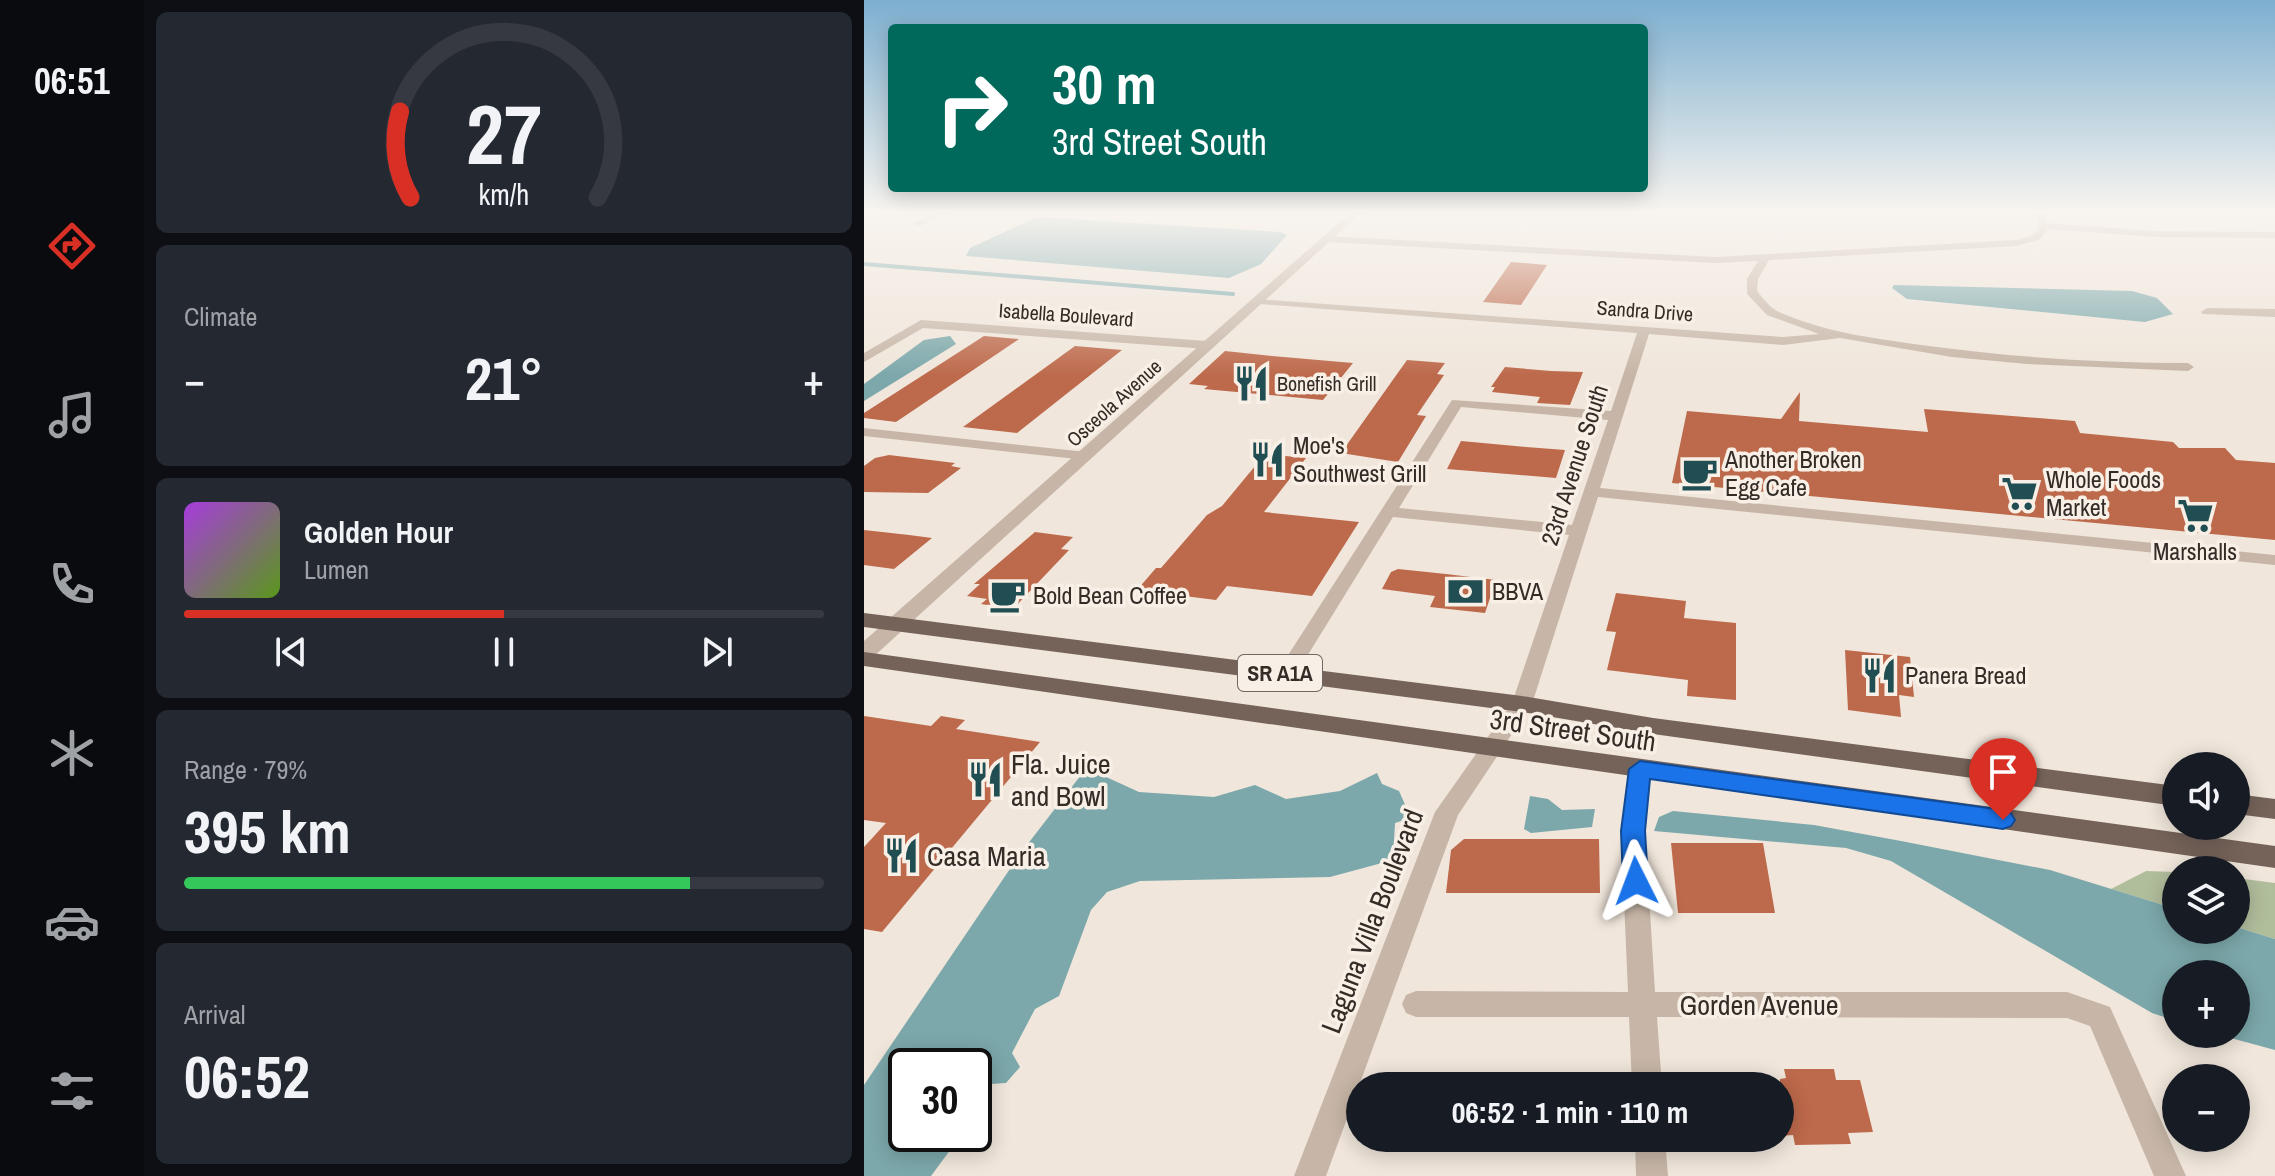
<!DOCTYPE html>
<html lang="en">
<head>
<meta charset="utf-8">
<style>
	:root { --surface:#171b24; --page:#242831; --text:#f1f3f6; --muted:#9ea1a6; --line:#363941; --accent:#d93025 }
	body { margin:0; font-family:"Archivo Narrow",sans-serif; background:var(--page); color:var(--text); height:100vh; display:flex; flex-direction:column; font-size:30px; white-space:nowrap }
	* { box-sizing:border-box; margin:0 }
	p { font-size:26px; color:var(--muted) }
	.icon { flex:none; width:44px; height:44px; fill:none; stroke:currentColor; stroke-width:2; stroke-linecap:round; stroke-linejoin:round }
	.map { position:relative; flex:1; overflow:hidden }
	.details { display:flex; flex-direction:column; gap:12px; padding:12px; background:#0d0f14; width:720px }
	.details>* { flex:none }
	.top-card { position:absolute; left:24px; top:24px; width:760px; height:168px; border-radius:8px; box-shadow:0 4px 20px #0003; background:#00695c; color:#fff; overflow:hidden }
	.fabs { position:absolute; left:1298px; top:752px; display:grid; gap:16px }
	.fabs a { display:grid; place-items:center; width:88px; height:88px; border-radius:50%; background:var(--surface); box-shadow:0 4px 20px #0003; font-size:40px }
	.speed { position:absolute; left:24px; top:1048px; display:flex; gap:16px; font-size:40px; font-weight:700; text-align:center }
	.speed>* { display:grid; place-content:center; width:104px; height:104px; border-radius:50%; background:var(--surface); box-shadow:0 4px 20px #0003; line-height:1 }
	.speed .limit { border:4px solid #111; border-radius:12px; background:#fff; color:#111 }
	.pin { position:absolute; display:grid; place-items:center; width:68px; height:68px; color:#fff; margin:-82px -34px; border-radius:50% 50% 50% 0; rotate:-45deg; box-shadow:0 0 8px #0007 }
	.pin .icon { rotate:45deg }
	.me { position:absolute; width:88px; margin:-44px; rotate:357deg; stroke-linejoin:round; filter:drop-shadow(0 0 6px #0008) }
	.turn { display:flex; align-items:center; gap:28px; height:168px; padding:0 32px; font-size:36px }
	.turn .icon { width:104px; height:104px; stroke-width:2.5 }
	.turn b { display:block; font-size:56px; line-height:68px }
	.big { font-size:60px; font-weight:800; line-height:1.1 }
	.details .card { flex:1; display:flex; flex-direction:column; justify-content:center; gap:12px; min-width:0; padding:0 28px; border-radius:12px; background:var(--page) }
	.details .dial { align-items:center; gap:0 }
	.dial svg { height:208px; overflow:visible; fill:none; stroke:var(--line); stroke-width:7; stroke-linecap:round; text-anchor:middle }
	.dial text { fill:var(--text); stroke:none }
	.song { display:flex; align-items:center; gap:24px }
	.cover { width:96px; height:96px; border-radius:12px; background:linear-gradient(135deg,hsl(280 70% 55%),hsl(90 70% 35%)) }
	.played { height:8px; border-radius:4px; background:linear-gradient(90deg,var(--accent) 50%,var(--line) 50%) }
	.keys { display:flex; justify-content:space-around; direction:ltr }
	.heat { display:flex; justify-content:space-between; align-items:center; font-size:44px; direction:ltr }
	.charge { height:12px; border-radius:6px; background:linear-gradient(90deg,#34c759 79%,var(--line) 0) }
	.trip { position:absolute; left:482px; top:1072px; width:448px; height:80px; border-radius:40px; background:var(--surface); box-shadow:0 4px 20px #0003; font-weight:800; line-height:80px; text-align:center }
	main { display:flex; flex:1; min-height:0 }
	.tab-bar { display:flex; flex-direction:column; width:144px; justify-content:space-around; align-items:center; background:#090b0e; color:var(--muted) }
	.tab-bar .icon { width:56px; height:56px }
	.tab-bar .current { color:var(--accent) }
	.tab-bar b { font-size:36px; color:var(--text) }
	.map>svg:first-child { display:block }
	.green { fill:#b1be9c }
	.water { fill:#7ca8ab }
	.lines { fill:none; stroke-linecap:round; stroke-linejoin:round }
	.stream { stroke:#7ca8ab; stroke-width:4 }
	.building { fill:#bd694b }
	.minor { fill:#c7b6a7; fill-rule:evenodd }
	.tertiary { fill:#c7b6a7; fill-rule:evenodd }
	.primary { fill:#756359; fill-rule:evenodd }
	.route { fill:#1a73e8; stroke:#114b97; stroke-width:2 }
	.labels { text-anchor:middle; stroke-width:7; stroke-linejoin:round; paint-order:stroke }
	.far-street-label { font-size:20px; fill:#342c27; stroke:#f8f0e6 }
	.far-poi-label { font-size:20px; fill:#342c27; stroke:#f8f0e6; text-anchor:start }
	.shield { fill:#f8f0e6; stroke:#6f6760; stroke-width:2 }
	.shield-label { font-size:22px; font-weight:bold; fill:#342c27 }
	.poi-label { font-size:24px; fill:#342c27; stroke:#f8f0e6; text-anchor:start }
	.street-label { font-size:24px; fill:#342c27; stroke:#f8f0e6 }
	.near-street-label { font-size:28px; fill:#342c27; stroke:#f8f0e6 }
	.near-poi-label { font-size:28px; fill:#342c27; stroke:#f8f0e6; text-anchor:start }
</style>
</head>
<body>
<main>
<nav class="tab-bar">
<b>06:51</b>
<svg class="icon current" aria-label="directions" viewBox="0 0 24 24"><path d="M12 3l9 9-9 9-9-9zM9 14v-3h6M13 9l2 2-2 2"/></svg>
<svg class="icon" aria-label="music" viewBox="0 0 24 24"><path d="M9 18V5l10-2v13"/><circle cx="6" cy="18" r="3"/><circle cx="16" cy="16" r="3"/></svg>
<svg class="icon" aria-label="phone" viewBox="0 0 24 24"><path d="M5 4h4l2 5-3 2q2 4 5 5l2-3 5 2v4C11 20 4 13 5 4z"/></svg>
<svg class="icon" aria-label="climate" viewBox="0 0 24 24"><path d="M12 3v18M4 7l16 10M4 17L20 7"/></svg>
<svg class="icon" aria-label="car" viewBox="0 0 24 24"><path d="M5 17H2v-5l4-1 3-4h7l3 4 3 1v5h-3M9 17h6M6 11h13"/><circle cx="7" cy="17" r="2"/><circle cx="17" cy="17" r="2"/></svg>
<svg class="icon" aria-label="filters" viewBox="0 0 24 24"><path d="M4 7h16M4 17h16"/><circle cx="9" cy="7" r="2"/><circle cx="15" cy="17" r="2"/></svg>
</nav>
<section class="details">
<div class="card dial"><svg viewBox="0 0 100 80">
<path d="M14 69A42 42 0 1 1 86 69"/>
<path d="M14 69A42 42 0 0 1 10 36" stroke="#d93025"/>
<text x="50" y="56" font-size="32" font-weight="700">27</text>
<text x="50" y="72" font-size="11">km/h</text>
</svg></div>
<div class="card"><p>Climate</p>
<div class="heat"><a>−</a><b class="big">21°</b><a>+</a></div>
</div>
<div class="card">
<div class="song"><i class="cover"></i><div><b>Golden Hour</b><p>Lumen</p></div></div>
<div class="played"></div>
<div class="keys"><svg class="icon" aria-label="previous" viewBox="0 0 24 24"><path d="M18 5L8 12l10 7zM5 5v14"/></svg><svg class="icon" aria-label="pause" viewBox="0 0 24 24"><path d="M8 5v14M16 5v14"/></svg><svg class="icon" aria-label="next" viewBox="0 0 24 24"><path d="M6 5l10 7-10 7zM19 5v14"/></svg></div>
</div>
<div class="card"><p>Range · 79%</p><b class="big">395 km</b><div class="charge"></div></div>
<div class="card"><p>Arrival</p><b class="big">06:52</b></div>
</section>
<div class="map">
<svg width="1411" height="1176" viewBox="0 0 1411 1176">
	<rect width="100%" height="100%" fill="#f0e6db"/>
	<g class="green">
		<path d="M1282,871l30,1v37l-65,-20z"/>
		<path d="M1372,878l39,5v56l-39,-12z"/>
	</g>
	<g class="water">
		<path d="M173,217l243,15 7,3 -26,29 -32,14 -263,-22 4,-8z"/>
		<path d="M1030,285l238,6 25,7 16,16 -28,8 -238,-23 -15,-11z"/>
		<path d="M86,336l6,8 -92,57v-17l60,-44z"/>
		<path d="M229,771l46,21 75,5 41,-12 31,14 54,-8 37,-18 5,11 17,7 12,27 -16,5 -2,37 -63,17 -190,4 -33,11 -16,18 -32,86 -24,13 -23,44 8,14 -14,16 -15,1 -17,29v-47h-68v68h56l-31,42h-67v-91l156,-231 61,-79z"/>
		<path d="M666,796l18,3 14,11 33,-1 -3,18 -61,6 -7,-4z"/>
		<path d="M809,811l141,14 87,16 149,29 126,39v21h60v-3l39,12v111l-59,-16h20v-60h-60v47l-24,-8 -261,-152 -45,-13 -192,-17 5,-14z"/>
	</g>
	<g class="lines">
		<path class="stream" d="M0,264l369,30"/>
	</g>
	<g class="building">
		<path d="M647,262l36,3 -26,40 -38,-3z"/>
		<path d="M120,336l35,3 -123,83 -32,-4v-5z"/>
		<path d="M211,346l47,4 -105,83 -54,-6z"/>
		<path d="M361,351l47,5 81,7 -30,37 -119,-11 4,-3 -19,-2z"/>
		<path d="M543,360l38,3 -8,11 7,1 -27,40 9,1 -28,46 -57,-9z"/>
		<path d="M641,367l46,4 32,1 -13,33 -33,-2 3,-6 -48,-5 3,-5h-4z"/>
		<path d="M936,392l-1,29 129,11 -4,-23 151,12 5,12 93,9 6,6h46l11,12 39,3v77l-603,-57 15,-72 94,8z"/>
		<path d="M597,441l65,6 39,3 -9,28 -109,-9z"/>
		<path d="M401,454l41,4 -42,54 95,10 -47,74 -85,-10 -11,14 -79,-10 19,-22h5l46,-53 15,-9z"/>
		<path d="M25,455l66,8 -4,3 10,2 -33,25 -64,-1v-26l11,-8z"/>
		<path d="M0,530l45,5 23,3 -38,31 -30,-4z"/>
		<path d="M171,532l38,5 -12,12 8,1 -56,59 -32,-5 6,-5 -20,-3 13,-12h-6z"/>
		<path d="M534,569l48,5 50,6 -11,33 -55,-6 5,-11 -53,-7 9,-17z"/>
		<path d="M752,593l70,8 -2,17 52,5v77l-49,-4 1,-16 -81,-10 9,-38 -10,-1z"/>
		<path d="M981,650l65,7 4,40 -15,-2 2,22 -53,-7z"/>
		<path d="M0,716l67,10 10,-10 24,4 -9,9 84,13 -158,190 -18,-3v-82l22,-24 -22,-3z"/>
		<path d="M600,839h135l1,54h-154l5,-43z"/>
		<path d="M807,843h92l12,70h-97z"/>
		<path d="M920,1069h50l2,11h24l13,52 -25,1 3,11 -56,1 -2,-10 -13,1v-57l6,-1z"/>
	</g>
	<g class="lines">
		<g class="minor">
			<path d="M74,212h12l-30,14 -8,-2z"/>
			<path d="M1171,212h8l4,11 108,8 120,1v6l-120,-1 -107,-8 -9,11 -23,6 -247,14 -11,19 -1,12c6,7 13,17 22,21 44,20 94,26 142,33 88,12 178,18 267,18l6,4 -6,4 -161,-7 -75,-7 -112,-19 -57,7 -134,-11 -49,154 675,67v10l-677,-68 -66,207 -74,111 -132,361h-32l141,-364 77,-109 57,-168 -176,-18 -100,162h-14l-3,-5 176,-274 159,11 26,-78 -378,-29 -6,-3 2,-2 528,38 36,-3 -52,-19 -20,-21v-15l11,-18 -43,2 -389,-21 -5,-3 5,-3 389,21 301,-17 15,-4 8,-6zM597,407l147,13 -36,105 -173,-17z"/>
			<path d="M1343,308l68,1v8l-72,-3 -2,-2z"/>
			<path d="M57,320l286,21 6,4 -6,4 -284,-21 -59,34v-9z"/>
			<path d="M0,428l222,24 7,4 -7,4 -222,-24z"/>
			<path d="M776,761l8,2 3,6 -6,62 10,161h412l43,15 76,169h-32l-64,-150 -23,-8 -410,-1 5,69h-30l-3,-69h-213l-10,-4 -4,-9 4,-9 10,-4 212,1 -7,-161 8,-62 3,-6z"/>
			<path d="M771,1138h30l3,38h-32z"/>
		</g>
		<path class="tertiary" d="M487,212h11l-490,446 -8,2v-19z"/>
		<g class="primary">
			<path d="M0,613l658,83 131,22 523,68v20l-523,-72 -131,-22 -658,-85z"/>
			<path d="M0,652l1411,194v22l-1411,-202z"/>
			<path d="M1372,794l39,5v20l-39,-5z"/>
		</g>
	</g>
	<linearGradient id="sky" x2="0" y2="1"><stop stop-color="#7dafd0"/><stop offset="0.56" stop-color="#f8f4ef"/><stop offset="1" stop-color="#f8f4ef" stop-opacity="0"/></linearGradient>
	<rect width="1411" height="376" fill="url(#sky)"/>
	<path class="route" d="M776,761l363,49 8,3 4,7 -4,6 -8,3 -353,-50 -5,52 3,50 -3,7 -9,3 -9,-3 -4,-7 -2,-50 8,-62z"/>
	<defs>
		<symbol id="restaurant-bare" viewBox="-9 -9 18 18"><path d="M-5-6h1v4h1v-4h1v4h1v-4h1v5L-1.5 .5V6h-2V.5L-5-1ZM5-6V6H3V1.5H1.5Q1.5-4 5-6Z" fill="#204e52" stroke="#f8f0e6" stroke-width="2.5" paint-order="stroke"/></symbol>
		<symbol id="cafe-bare" viewBox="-9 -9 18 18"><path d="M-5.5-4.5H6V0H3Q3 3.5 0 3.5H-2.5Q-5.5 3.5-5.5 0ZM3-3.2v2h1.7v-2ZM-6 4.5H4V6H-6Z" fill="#204e52" stroke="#f8f0e6" stroke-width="2.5" paint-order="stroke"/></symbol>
		<symbol id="supermarket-bare" viewBox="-9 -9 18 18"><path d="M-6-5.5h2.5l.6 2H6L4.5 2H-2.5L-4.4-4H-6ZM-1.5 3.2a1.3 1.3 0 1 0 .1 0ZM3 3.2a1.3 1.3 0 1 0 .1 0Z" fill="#204e52" stroke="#f8f0e6" stroke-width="2.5" paint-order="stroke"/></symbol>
		<symbol id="bank-bare" viewBox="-9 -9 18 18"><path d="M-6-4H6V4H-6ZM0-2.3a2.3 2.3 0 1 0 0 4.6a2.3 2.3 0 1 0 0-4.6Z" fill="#204e52" stroke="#f8f0e6" stroke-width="2.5" paint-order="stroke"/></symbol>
	</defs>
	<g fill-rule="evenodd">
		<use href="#restaurant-bare" x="362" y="358" width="51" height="51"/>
		<use href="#restaurant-bare" x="378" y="434" width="51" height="51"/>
		<use href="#cafe-bare" x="810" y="448" width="51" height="51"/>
		<use href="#supermarket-bare" x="1130" y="468" width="51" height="51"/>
		<use href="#supermarket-bare" x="1306" y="490" width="51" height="51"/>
		<use href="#bank-bare" x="576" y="566" width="51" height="51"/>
		<use href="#cafe-bare" x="118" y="570" width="51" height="51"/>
		<use href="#restaurant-bare" x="990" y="650" width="51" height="51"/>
		<use href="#restaurant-bare" x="96" y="754" width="51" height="51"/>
		<use href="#restaurant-bare" x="12" y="830" width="51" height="51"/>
	</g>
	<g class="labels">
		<g class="far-street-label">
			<text transform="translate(781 311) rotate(4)" y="7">Sandra Drive</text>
			<text transform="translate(202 315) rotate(4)" y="7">Isabella Boulevard</text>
			<text transform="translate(250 403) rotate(-42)" y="7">Osceola Avenue</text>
		</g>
		<g class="far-poi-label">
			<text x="413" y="391">Bonefish Grill</text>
		</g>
		<rect class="shield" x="374" y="655" width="84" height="36" rx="6"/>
		<g class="shield-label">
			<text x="416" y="681">SR A1A</text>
		</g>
		<g class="poi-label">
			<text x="429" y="454">Moe's<tspan x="429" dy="28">Southwest Grill</tspan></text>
			<text x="861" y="468">Another Broken<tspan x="861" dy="28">Egg Cafe</tspan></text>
			<text x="1182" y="488">Whole Foods<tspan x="1182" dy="28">Market</tspan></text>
			<text x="1331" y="560" text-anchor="middle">Marshalls</text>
			<text x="628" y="600">BBVA</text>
			<text x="169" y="604">Bold Bean Coffee</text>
			<text x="1041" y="684">Panera Bread</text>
		</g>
		<g class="street-label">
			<text transform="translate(711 465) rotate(-72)" y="8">23rd Avenue South</text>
		</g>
		<g class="near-street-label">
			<text transform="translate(709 730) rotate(8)" y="10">3rd Street South</text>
			<text transform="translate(508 921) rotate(-69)" y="10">Laguna Villa Boulevard</text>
			<text x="895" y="1015">Gorden Avenue</text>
		</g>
		<g class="near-poi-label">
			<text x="147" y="774">Fla. Juice<tspan x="147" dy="32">and Bowl</tspan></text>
			<text x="63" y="866">Casa Maria</text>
		</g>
	</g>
</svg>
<div class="fabs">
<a><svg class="icon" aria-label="sound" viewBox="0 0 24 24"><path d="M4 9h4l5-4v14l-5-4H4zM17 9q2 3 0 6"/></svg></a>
<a><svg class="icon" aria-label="layers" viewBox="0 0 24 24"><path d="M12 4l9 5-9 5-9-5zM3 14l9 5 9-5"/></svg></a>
<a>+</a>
<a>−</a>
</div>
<div class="speed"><div class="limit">30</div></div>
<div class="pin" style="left:1139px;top:820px;background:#d93025"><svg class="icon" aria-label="arrive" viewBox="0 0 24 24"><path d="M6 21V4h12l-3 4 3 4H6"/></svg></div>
<svg class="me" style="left:772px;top:881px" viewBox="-20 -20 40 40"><path d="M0-17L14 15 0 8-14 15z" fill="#1a73e8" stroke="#fff" stroke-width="4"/></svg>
<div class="trip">06:52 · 1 min · 110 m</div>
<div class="top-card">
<div class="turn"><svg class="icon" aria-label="right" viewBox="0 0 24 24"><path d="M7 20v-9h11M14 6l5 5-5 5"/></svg><div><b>30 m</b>3rd Street South</div></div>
</div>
</div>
</main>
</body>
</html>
